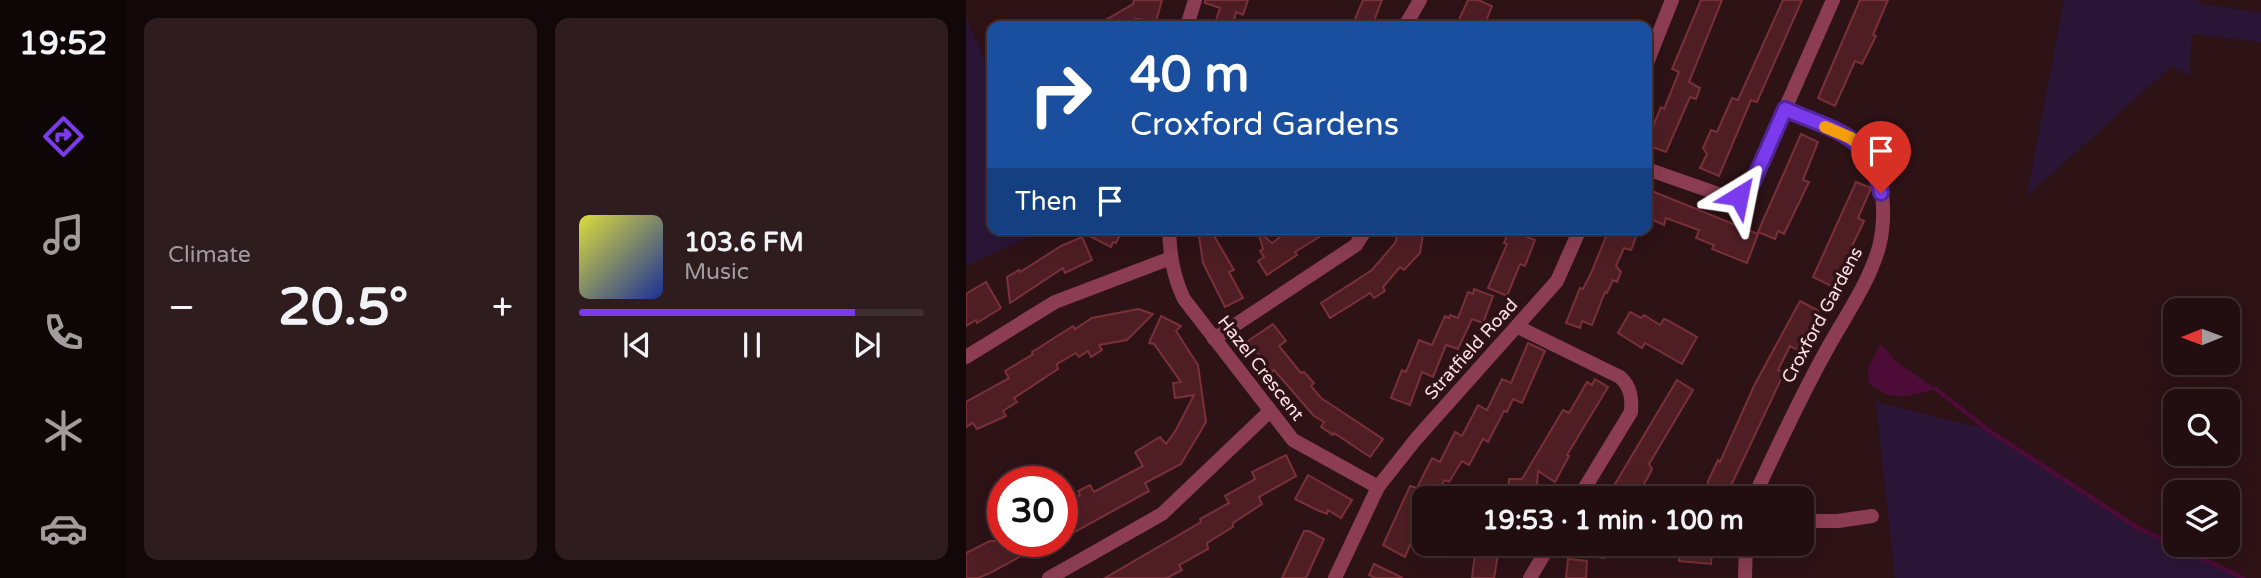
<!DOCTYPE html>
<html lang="en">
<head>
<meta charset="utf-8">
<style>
	:root { --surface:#220e10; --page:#2e1c1e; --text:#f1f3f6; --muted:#a29c9f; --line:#3f2e30; --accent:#7c3aed }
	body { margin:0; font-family:"Varela Round",sans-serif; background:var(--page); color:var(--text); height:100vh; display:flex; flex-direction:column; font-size:26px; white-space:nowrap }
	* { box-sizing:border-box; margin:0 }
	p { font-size:23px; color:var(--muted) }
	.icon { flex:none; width:38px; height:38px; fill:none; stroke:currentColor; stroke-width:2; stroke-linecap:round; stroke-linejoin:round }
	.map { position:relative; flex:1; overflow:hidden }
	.sheet { display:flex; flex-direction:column; gap:18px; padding:18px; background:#130809; width:840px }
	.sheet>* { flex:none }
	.top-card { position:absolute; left:21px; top:21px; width:665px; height:214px; border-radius:14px; box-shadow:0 7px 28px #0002,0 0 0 2px var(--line); background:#1a4fa0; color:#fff; overflow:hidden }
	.needle { width:46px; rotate:269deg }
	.fabs { position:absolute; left:1197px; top:298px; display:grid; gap:14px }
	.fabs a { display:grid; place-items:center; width:77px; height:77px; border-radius:14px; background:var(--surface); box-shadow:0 7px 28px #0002,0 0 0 2px var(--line); font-size:35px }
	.speed { position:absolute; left:21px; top:466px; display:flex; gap:14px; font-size:35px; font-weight:700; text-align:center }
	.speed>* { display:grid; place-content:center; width:91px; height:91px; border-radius:50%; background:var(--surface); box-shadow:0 7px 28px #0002,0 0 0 2px var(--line); line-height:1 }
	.speed .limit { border:10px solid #d22; background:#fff; color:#111 }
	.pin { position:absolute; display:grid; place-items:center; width:60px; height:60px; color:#fff; margin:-72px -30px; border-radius:50% 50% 50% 0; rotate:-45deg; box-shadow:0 0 7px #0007 }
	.pin .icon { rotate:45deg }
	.me { position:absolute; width:77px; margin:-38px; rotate:35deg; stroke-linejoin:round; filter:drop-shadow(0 0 5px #0008) }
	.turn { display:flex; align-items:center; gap:24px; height:147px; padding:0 28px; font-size:32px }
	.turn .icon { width:91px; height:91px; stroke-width:2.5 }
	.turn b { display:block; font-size:49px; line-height:60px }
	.then { display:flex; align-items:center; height:66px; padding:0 28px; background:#0003; gap:14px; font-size:26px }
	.big { font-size:52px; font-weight:700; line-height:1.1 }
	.sheet .widget { flex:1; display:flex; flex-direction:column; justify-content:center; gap:10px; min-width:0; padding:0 24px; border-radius:14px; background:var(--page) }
	.song { display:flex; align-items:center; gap:21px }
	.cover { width:84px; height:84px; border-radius:10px; background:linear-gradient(135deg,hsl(60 70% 55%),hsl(230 70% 35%)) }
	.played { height:7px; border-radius:4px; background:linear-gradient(90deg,var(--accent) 80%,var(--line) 80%) }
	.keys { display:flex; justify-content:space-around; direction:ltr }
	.heat { display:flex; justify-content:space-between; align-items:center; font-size:38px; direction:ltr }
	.sheet .tiles { flex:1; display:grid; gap:18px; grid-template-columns:repeat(2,1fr) }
	.trip { position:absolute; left:446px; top:486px; width:402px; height:70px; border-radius:14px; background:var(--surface); box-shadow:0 7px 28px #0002,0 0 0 2px var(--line); font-weight:700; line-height:70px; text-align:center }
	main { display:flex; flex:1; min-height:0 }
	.menu { display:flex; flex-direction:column; width:126px; justify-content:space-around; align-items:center; background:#0e0606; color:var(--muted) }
	.menu .icon { width:49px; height:49px }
	.menu .active { color:var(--accent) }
	.menu b { font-size:32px; color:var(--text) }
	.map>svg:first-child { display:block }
	.green { fill:#2b1537 }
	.water { fill:#4d0b38 }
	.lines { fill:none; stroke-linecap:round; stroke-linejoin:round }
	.stream { stroke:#4d0b38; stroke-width:4.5 }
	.building { fill:#4e1e24; stroke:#7a3039; stroke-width:2 }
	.street { stroke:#8c3d54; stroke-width:14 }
	.route-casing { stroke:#51269a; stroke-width:18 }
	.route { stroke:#7c3aed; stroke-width:12 }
	.slow { stroke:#f59e0b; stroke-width:12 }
	.labels { text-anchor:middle; stroke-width:7; stroke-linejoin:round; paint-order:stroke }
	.street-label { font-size:18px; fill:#ffdee5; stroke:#2d1216 }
</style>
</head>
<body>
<main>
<nav class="menu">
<b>19:52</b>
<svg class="icon active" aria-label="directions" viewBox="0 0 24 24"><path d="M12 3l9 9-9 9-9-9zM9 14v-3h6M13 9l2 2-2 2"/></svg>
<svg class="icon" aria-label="music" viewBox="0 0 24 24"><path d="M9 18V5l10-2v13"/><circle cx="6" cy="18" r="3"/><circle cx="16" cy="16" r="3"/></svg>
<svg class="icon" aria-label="phone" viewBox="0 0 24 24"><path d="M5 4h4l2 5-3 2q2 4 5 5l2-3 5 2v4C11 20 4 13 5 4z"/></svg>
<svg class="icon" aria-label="climate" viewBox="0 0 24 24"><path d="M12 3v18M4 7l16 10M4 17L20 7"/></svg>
<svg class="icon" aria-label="car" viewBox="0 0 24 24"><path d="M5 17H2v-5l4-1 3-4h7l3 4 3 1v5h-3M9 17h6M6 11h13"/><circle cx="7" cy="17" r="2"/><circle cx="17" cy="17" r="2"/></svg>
</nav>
<section class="sheet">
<div class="tiles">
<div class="widget"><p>Climate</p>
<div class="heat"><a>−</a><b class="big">20.5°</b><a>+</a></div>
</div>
<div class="widget">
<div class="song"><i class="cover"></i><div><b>103.6 FM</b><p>Music</p></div></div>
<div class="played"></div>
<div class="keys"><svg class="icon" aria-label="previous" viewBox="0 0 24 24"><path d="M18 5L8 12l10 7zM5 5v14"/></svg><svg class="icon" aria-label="pause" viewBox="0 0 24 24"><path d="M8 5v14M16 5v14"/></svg><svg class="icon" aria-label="next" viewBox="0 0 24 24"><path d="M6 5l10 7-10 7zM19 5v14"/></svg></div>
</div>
</div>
</section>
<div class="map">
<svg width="1295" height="578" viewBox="0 0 1295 578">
	<rect width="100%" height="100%" fill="#2d1216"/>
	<g class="green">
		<path d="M1098,0h133v3l64,10v29l-69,-8 -3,42 -17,-10 -145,130z"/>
		<path d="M0,17l26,60v152h55l-81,37z"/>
		<path d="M910,402l112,28 150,98 105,50h-348z"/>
	</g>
	<path class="water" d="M915,343l14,18 41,28c-29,7 -42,15 -67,-6l-1,-15z"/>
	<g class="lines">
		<path class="stream" d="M970,389l52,41 150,98 105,50"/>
	</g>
	<g class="building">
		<path d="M168,0h28l-6,21 -20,-2 5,7h-46l38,-22z"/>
		<path d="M239,0h43l-5,15 -7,-3 -3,14h-19l6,-18 -15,-5z"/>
		<path d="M397,0h19l-10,26h-20z"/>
		<path d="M502,0h10l14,6 -8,20h-28z"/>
		<path d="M735,0h21l-33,82 11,6 -4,11 -6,-2 -24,55 -19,-7v-4l14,-34 3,2 15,-37 -7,-3z"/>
		<path d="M817,0h19l-45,102 -6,-2 -32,76 -19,-8 7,-14 -4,-6 8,-18 6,2 15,-34 6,2z"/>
		<path d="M894,0h28l-15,35 3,1 -14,28 -7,-3 -20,45 -17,-8z"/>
		<path d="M835,134l17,8 -15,38 6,2 -25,52 -6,-3 -3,8 -17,-7z"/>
		<path d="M890,182l15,6 -13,30 6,3 -31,66 -20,-10z"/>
		<path d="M681,189l111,45 -11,29 -35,-14 2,-4 -18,-7 3,-8 -33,-12 -2,7 -17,-8z"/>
		<path d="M110,229h47l-7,14 -3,-1 -2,5z"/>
		<path d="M232,229h12l24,41 -5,2 14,26 -18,9 -22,-44z"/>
		<path d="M325,229h41l-37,23 2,3 -30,20 -9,-14 6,-4 -4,-6 3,-2 -5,-18 14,12z"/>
		<path d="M433,229h25l-4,24 -16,17 -4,-3 -17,20 2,4 -11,7 -4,-5 -40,25 -9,-15 51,-33 23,-27z"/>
		<path d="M643,229h30l-8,21 -7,-2 -8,18 5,6 -4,10 -4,-2 -6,13 -2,-1 -13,33 -10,-4 -2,7 -14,-5 14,-35 3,1 9,-18z"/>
		<path d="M543,230l26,10 -10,26 -5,-2 -13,32 -19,-8 19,-44 -3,-1z"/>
		<path d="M116,237l10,23 -27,13 -2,-5 -53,35 -3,-26 12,-7 1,2 41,-26z"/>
		<path d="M20,282l15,26 -24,15 -1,-3 -10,6v-32z"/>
		<path d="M508,289l19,7 -10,27 -11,-4 -14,30 -12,-4 -13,32 -11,-5 -12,33 -19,-7 11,-28 4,2 13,-32 13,5 13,-29 4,2 1,-3 8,3 10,-26 5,2z"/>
		<path d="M834,301l19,10 -22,39 -7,-4 -12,24 6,3 -56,119 -1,7h-21l2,-18 10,-21 2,2 34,-76z"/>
		<path d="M172,309l15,5 -26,26 -28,5 3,5 -11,7 -3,-6 -9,6 -3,-4 -19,11 1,5 -44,29 3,4 -14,9 3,5 -29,13 -4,-6 -7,4v-25l43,-24 -4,-7 28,-17 -1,-2 41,-26 2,3 17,-11z"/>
		<path d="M664,312l11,6 3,-3 16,10 4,-6 3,1 30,17 -15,27 -37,-21 -3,5 -24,-15z"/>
		<path d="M195,316l20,10 -5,5 22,34 8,57 -25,42 -36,19 4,8 -87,48v-34l18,-10 -2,-4 12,-6 4,7 49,-26 -8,-14 25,-15 6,7 10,-14 18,-35 -19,3 -2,-15 8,-1 -27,-38 -5,-1z"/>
		<path d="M307,324l13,17 -7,5 22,27 3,-1 10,11 -3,3 10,12 62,41 -13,18 -36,-24 -1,2 -12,-8 3,-5 -10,-6 -40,-46 -2,2 -24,-31z"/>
		<path d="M562,343l17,8 -23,52 -9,-4 -6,13 -3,-1 -16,31 -5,-3 -14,26 -7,-4 -13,21 -4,-2 -13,19h-8v13l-19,45 -22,-12 27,-59 7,2 15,-30 8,4 15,-30 7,4 16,-31 9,5 15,-31 9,4z"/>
		<path d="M629,379l13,8 -41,68 2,1 -14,26 -17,-11 -2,28h-20v-6h-8l1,-14h13l41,-69 6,3 18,-31 5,3z"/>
		<path d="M711,380l16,10 -44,74 3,5 -5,10 -7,11 -8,-1 -5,10h-21z"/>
		<path d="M320,455l10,21 -37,21 3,7 -29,19v4l-26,16 1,6 -29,16 3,5 -15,8h-62l96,-56 -1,-3 29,-16 -4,-7 30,-17 -3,-7z"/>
		<path d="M342,475l44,25 -11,18 -13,-8 -1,4 -10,-4 -22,-11z"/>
		<path d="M338,531h5l15,8 -18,39h-24z"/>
		<path d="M24,541h59l-59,32 -12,5h-12v-25z"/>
		<path d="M620,544h20l-2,14 -20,-3z"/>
		<path d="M714,544h16v5l16,2 -1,13 -32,-3z"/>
		<path d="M510,546l23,2 -5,30h-22z"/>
		<path d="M602,559l19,2 -1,17h-20z"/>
		<path d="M408,564l29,14h-28l-6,-3z"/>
	</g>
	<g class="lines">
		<g class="street">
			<path d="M221,26l8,-26"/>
			<path d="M439,26l15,-26"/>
			<path d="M681,63l25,-63"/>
			<path d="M681,169l83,29c11,-2 16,-6 22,-14l81,-184"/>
			<path d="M203,229c1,26 4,47 15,70l109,141 85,47"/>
			<path d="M552,327l102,50c11,10 12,21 11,35l-53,87"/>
			<path d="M248,339l142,-94 10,-16"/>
			<path d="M0,357l89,-55 116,-44"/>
			<path d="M789,499l5,-15c21,-45 42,-90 66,-133 18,-33 43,-68 53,-104 7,-28 6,-69 -11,-93 -15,-22 -59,-34 -83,-45"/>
			<path d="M836,521h36l34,-5"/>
			<path d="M83,578l113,-64 107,-102"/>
			<path d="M369,578l43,-91 38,-48 141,-158 23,-52"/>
			<path d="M564,578l20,-34"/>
			<path d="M779,578l1,-34"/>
		</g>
	</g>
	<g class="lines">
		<defs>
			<path id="route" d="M773,196l13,-12 33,-75c49,22 85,24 96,84"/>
		</defs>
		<use href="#route" class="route-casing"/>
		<use href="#route" class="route"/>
		<path class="slow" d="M859,127l26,11 14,12"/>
	</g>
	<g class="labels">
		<g class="street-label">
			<text transform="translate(856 315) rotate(-62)" y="6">Croxford Gardens</text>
			<text transform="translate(505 349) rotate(-48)" y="6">Stratfield Road</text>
			<text transform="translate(295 368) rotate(52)" y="6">Hazel Crescent</text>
		</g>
	</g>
</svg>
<div class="fabs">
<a><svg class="needle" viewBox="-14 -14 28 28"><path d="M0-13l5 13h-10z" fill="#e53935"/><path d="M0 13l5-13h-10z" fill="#a29c9f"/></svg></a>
<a><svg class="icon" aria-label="search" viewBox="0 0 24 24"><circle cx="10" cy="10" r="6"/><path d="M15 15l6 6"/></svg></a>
<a><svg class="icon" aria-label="layers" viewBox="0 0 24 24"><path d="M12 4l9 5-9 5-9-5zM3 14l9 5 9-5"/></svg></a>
</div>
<div class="speed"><div class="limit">30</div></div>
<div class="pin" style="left:915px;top:193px;background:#d93025"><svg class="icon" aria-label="arrive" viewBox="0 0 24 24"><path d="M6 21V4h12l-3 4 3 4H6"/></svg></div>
<svg class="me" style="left:773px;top:196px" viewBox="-20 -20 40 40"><path d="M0-17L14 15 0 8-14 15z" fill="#7c3aed" stroke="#fff" stroke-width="4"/></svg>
<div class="trip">19:53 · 1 min · 100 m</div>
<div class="top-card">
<div class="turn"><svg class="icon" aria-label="right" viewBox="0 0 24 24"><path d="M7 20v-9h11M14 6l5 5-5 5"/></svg><div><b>40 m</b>Croxford Gardens</div></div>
<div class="then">Then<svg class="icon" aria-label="arrive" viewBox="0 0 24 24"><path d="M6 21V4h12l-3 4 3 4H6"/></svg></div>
</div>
</div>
</main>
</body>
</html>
